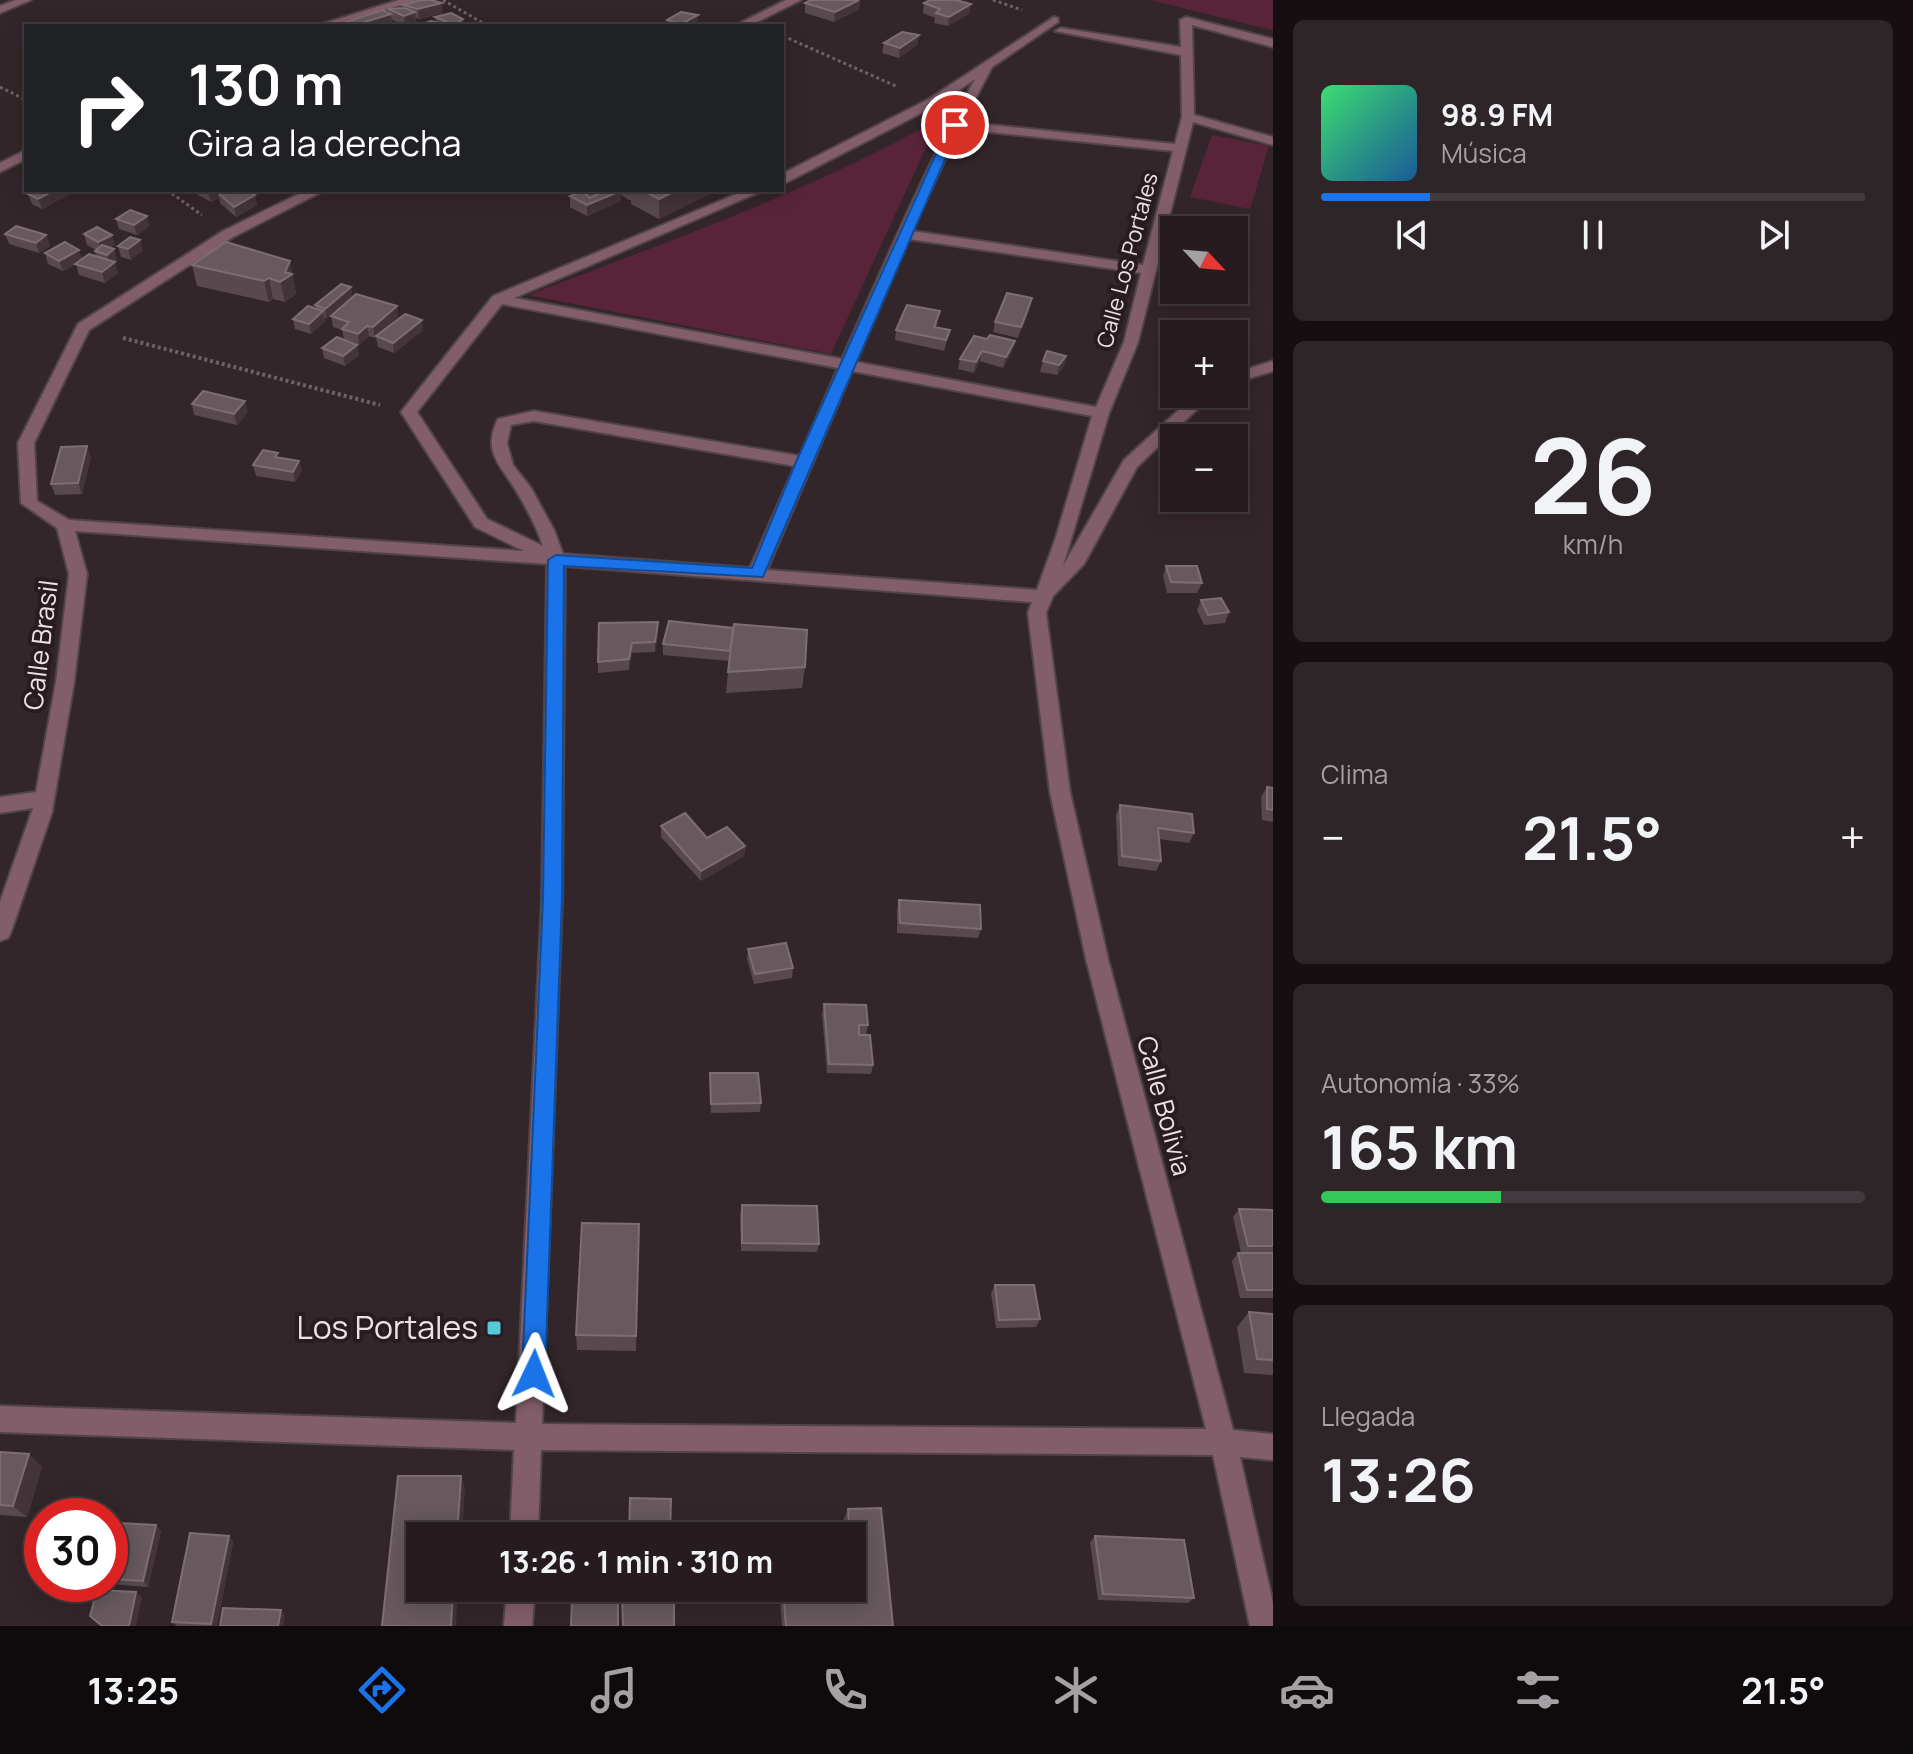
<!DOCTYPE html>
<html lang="es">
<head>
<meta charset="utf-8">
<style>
	:root { --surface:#261c20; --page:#2e2529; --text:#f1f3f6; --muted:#a4a1a5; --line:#423a3e; --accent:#1a73e8 }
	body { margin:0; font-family:Manrope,sans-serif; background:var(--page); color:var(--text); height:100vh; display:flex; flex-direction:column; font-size:30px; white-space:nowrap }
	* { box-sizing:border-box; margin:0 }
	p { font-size:26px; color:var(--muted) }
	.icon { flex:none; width:44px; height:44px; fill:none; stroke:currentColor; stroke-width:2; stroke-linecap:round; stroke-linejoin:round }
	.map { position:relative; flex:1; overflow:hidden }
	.side { display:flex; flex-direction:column; gap:20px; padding:20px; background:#150f12; width:640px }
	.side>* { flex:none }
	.top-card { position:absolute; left:24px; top:24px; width:760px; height:168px; border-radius:0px; box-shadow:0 4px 20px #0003,0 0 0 2px var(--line); background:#202124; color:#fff; overflow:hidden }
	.needle { width:52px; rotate:116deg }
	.controls { position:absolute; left:1160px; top:216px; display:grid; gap:16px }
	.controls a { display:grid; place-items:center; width:88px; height:88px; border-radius:0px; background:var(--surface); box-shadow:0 4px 20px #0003,0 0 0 2px var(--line); font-size:40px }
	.speed { position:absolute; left:24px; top:1498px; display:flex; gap:16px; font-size:40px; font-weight:700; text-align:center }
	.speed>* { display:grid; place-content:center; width:104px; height:104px; border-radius:50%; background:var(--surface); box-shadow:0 4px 20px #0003,0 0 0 2px var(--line); line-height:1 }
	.speed .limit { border:12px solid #d22; background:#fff; color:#111 }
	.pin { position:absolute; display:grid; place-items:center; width:68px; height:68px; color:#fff; margin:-34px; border:4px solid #fff; border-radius:50%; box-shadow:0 2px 8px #0007 }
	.me { position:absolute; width:88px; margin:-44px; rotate:2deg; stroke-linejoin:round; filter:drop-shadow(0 0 6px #0008) }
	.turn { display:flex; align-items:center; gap:28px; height:168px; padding:0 32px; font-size:36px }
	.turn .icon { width:104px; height:104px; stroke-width:2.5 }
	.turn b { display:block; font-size:56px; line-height:68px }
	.big { font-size:60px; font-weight:700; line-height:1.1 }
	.side .tile { flex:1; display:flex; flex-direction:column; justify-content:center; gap:12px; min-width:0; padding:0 28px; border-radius:12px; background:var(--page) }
	.side .dial { align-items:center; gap:0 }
	.dial b { font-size:104px; line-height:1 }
	.song { display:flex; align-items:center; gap:24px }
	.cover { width:96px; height:96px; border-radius:12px; background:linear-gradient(135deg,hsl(140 70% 55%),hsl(210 70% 35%)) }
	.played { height:8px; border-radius:4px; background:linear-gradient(90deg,var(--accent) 20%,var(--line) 20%) }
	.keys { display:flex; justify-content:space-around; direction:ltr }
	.heat { display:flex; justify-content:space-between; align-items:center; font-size:44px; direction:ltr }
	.charge { height:12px; border-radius:6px; background:linear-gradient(90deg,#34c759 33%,var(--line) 0) }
	.trip { position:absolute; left:406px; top:1522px; width:460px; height:80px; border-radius:0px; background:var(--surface); box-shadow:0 4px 20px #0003,0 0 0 2px var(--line); font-weight:700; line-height:80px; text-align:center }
	.menu { display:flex; height:128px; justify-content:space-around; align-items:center; background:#0f0b0d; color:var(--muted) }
	.menu .icon { width:56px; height:56px }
	.menu .on { color:var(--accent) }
	.menu b { font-size:36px; color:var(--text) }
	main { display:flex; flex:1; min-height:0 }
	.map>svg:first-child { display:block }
	.green { fill:#59243a }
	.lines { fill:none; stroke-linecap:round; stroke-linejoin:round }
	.minor-casing { stroke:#514448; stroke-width:4 }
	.path-far1 { stroke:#6e6265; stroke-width:3; stroke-dasharray:3 3; stroke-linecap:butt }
	.path { stroke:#6e6265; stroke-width:4; stroke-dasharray:3 3; stroke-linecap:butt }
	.minor { fill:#825e6a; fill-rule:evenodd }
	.wall { fill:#57494d }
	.shaded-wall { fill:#423438 }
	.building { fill:#67595e; stroke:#7c6e73; stroke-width:2 }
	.route { fill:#1a73e8; stroke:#114b97; stroke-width:2 }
	.poi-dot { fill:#53cbda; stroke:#291c20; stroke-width:3 }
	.labels { text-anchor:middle; stroke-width:8; stroke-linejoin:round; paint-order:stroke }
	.far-street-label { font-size:22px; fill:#ece2e5; stroke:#291c20 }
	.street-label { font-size:26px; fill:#ece2e5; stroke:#291c20 }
	.near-poi-label { font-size:32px; fill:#ece2e5; stroke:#291c20; text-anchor:end }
</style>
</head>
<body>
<main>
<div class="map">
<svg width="1273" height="1626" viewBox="0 0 1273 1626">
	<rect width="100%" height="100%" fill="#33262a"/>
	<g class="green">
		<path d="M1150,0h123v30l-5,-1z"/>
		<path d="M939,119l-108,235 -303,-59c139,-53 281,-103 411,-176z"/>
		<path d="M1212,135l57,11 -19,63 -60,-12z"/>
	</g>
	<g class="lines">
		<defs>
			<g id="minor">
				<path d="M15,0h16l-31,13v-7z"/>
				<path d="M399,0h18l-83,26h-18z"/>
				<path d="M786,0h15l-52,26h-15z"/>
				<path d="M1186,17l87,22v8l-81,-22 2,90 79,22v8l-80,-23 -55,220 -29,71 -46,153 61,-106 72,-66h17l-76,73 -53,97 -31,32 -7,17 24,179 38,167 125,471 40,4v26l-33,-3 33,146v23h-23l-37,-171 -672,-5 -3,86h-28l4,-86 -514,-18v-26l516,17 26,-525 5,-334 -472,-33 12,43 -13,108 -22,130 -41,120 -3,6 -8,3v-39l33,-94 -33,5v-16l36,-5 20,-110 13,-108 -12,-46 -36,-25 -3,-60 60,-119 145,-93 84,-41h18l-92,47 -144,93 -55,113 3,58 32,19 455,31 -49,-24 -74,-115 92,-116 253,-106h18l-250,108 328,61c42,-94 82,-190 133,-280l-38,26 -150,77 -5,1v-9l147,-75 125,-82 4,1v4l-66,45 -29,55 212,22 7,-27 -1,-62 -126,-24 6,-3 120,19 -1,-27zM959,129l214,22 -30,114 -231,-34zM909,239l232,34 -17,69 -28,65 -240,-45zM502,304l336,64 -38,88 -266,-45 -36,8c-17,34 4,47 20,75 10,17 19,34 25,52l-56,-27 -70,-107zM852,371l240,45 -36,121 -19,53 -270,-20zM534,421l261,45 -45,102 -187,-14 -9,-24 -23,-42 -18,-23 -6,-22 4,-18zM565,566l467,36 -4,11 22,179 36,167 120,470 -664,-5 20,-526z"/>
				<path d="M26,150v9l-26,13v-9z"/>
				<path d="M1273,361v10l-39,12v-10z"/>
				<path d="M507,1588h28l-3,38h-28z"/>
			</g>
		</defs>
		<use href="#minor" class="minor-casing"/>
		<g class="path-far1">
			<path d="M443,0l45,26"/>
			<path d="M993,0l29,10"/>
			<path d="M783,36l115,51"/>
			<path d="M0,87l26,13"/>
			<path d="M167,190l35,25"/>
		</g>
		<path class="path" d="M123,338l257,67"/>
		<use href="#minor" class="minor"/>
	</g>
	<g class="wall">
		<path d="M860,0l-1,9 -25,13 -29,-9v-10z"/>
		<path d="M924,3l46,10 -22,13 -14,-3 1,-5 -12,-5z"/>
		<path d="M403,5l40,8 -24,6 -3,-1v4l-11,3 -13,-5v4l-7,2h-37l-1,-4 42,-9 -1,-4 16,-1z"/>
		<path d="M435,17l28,2 1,7h-42v-2l14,-2z"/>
		<path d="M667,20l31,5 -31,1z"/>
		<path d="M919,35l-2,10 -18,13 -17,-5 2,-10z"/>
		<path d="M36,190h36v3l-30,16 -10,-5 -4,-10z"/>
		<path d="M189,190h54l12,5 2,10 -21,12 -16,-14 -1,-5 -8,4z"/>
		<path d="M585,190h133l-59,29 -28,-15v-4h-2l-8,-5v6l-34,15 -17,-9v-11l15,-2z"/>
		<path d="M116,219l34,7 -13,9 -18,-6z"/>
		<path d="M5,234l41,1 4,11 -11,7 -30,-9z"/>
		<path d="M84,234l31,11 -5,3 7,11 -3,3 4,11 -13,10 -26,-8 -3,-11 -13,7 -15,-7 -3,-11 37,6 14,-2 -1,-6 1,-1 -9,-5z"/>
		<path d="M118,246l25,4 -12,10 -10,-3z"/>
		<path d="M290,261l6,33 -11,8 -12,-3 -4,3 -72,-16 -5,-21z"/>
		<path d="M351,287l1,10 45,9 1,11 -18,16 43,-3 -29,23 -16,-6 -2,-10 -1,1 -6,-2 -10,9 -15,-6 -2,-9 -9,-3 -2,-11 6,-6 -11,9 -2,-1 1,3 -14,13 -16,-5 -2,-10 23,-10 -1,-4z"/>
		<path d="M1030,309l-12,29 -25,-6 2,-10z"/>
		<path d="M938,322l-2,5 14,3 -6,21 -49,-11 1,-10z"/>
		<path d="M974,336l38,16 -9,16 -23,-7 -6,12 -16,-4 2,-10z"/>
		<path d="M357,345l2,10 -14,11 -21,-8 -2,-10z"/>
		<path d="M1066,356l-2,10 -7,9 -17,-3 3,-11z"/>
		<path d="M192,404l56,8 -11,13 -43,-10z"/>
		<path d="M91,457l-9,37 -27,1 -4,-11z"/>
		<path d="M279,458l20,3 3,10 -7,11 -39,-6 -3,-11z"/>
		<path d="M1186,498h22l-3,6z"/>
		<path d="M1166,566l36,17 -5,10h-30l-4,-17z"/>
		<path d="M1201,600l28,12 -4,11 -21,2 -7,-15z"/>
		<path d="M669,621l136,46 -3,21 -76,5 3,-32 -66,-6v-11z"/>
		<path d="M658,622v11l-3,19 -23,1 -3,17 -31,3v-11z"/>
		<path d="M1267,787l6,1v34l-11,-2 -1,-23z"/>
		<path d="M1120,805l74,28 -5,10 -30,-4 2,22 -5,10 -38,-5 -2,-51z"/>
		<path d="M661,826l84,20 -1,10 -43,25 -40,-44z"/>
		<path d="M899,900l82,29 -3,9 -81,-5v-23z"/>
		<path d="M748,949l45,19 -1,10 -38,6 -7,-25z"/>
		<path d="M824,1004l44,21 -2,10 7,30 -2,9 -44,-1 -5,-59z"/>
		<path d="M710,1073l51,30 -1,9 -49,1z"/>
		<path d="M742,1205l77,39 -2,8 -76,-1 -1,-37z"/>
		<path d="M1239,1209l34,1v88h-33l-8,-37 6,-8h3l-8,-36z"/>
		<path d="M639,1224l-3,127 -59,-1 -1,-15z"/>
		<path d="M995,1285l45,34 -4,8 -40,1 -5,-35z"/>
		<path d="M1249,1312l24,2v61l-29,-2 -7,-46z"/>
		<path d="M0,1452l29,2 13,13 -15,50 -27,-2z"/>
		<path d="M848,1509l45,117h-111l-2,-26 3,-10h21v-2h48v-52h-8l-1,-15z"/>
		<path d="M156,1525l5,6 -13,56 -38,-3v-31z"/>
		<path d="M229,1536l4,6 -16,84h-40l-5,-4z"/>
		<path d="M1095,1536l99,62 -6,5 -90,-3 -8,-58z"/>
		<path d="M631,1588h38v2z"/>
	</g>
	<g class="shaded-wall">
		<path d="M860,0l-1,9 -25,13 1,-10z"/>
		<path d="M442,3l1,10 -24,6 -1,-10z"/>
		<path d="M971,4l-1,9 -22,13 1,-9z"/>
		<path d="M415,12l1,10 -11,3 -1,-9z"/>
		<path d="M391,14l1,10 -7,2h-30z"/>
		<path d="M698,15v10l-17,1v-2z"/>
		<path d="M463,19l1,7h-10v-1z"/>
		<path d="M919,35l-2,10 -18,13 1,-10z"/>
		<path d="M55,190h17v3l-30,16 -4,-10z"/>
		<path d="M212,190h24l-18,3 1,5 -8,4 -3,-10z"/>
		<path d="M677,190h41l-59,29v-20z"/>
		<path d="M621,191v10l-34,15v-11z"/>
		<path d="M255,195l2,10 -21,12 -2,-10z"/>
		<path d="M147,216l3,10 -13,9 -3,-10z"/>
		<path d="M46,235l4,11 -11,7 -3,-10z"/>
		<path d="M112,235l3,10 -14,7 -3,-10z"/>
		<path d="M140,240l3,10 -12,10 -3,-11z"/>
		<path d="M114,249l3,10 -7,6 -3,-10z"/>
		<path d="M79,250l4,10 -20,11 -4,-10z"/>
		<path d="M290,261l6,33 -11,8 -5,-20z"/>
		<path d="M115,262l3,11 -13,10 -3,-11z"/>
		<path d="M269,278l4,21 -4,3 -5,-21z"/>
		<path d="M351,287l2,11 -27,21 -1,-10z"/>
		<path d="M1032,298l-2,11 -12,29 3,-11z"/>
		<path d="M397,306l1,11 -23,21 -2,-11z"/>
		<path d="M323,311l2,10 -14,13 -2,-10z"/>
		<path d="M422,320l1,10 -29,23 -1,-10z"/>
		<path d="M367,326l2,10 -10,9 -1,-11z"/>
		<path d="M1015,341l-3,11 -9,16 3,-11z"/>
		<path d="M357,345l2,10 -14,11 -2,-10z"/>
		<path d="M982,351l-2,10 -6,12 2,-11z"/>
		<path d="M1066,356l-2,10 -7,9 2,-10z"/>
		<path d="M245,401l3,11 -11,13 -3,-11z"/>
		<path d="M87,446l4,11 -9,37 -4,-11z"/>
		<path d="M1246,455l-4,10 -8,7v-8z"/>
		<path d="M299,461l3,10 -7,11 -2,-10z"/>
		<path d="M658,622v11l-3,19v-10z"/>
		<path d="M632,643v10l-3,17v-11z"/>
		<path d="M745,846l-1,10 -43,25v-10z"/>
		<path d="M29,1454l13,13 -15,50 -14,-11z"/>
		<path d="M461,1476l4,12 -3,48h-5z"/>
		<path d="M156,1525l5,6 -13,56 -5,-6z"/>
		<path d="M229,1536l4,6 -16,84h-3l-3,-2z"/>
		<path d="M453,1588h5l-2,38h-5z"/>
		<path d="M136,1592l6,5 -6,29h-7z"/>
		<path d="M281,1610l4,6 -2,10h-5z"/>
	</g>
	<g class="building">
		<path d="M421,0h10l11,3 -24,6 -15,-4z"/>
		<path d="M811,0h48l-24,12 -30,-9z"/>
		<path d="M930,0h26l15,4 -22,13 -13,-4 4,-4 -16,-6z"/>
		<path d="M405,8l10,4 -11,4 -16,-7z"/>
		<path d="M382,10l9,4 -36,11 -8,-3z"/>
		<path d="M681,12l17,3 -17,9 -14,-4z"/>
		<path d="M451,13l12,6 -9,6 -19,-8z"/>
		<path d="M431,21l18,5h-25l-2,-2z"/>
		<path d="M376,23l9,3h-21z"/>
		<path d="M902,32l17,3 -19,13 -16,-5z"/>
		<path d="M36,190h19l-17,9 -10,-5z"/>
		<path d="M227,190h16l12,5 -21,12 -16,-14z"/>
		<path d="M588,190h31l2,1 -34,14 -17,-9 12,-5 8,7 12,-6 -13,-1z"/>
		<path d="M643,190h34l-18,9z"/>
		<path d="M130,210l17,6 -13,9 -18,-6z"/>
		<path d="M16,226l30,9 -10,8 -31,-9z"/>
		<path d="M97,227l15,8 -14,7 -14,-8z"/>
		<path d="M130,237l10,3 -12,9 -10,-3z"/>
		<path d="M65,242l14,8 -20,11 -14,-8z"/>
		<path d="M226,242l64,19 -5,11 7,2 -12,8 -11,-4 -5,3 -72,-16z"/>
		<path d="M102,245l12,4 -7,6 -12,-4z"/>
		<path d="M89,254l26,8 -13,10 -27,-8z"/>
		<path d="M341,284l10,3 -26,22 -10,-4z"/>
		<path d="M1007,293l25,5 -11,29 -26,-5z"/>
		<path d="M356,294l41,12 -24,21 -6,-1 -9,8 -16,-5 7,-7 -18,-6z"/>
		<path d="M907,305l33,6 -6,16 16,3 -4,10 -50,-10z"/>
		<path d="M308,306l15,5 -14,13 -16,-5z"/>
		<path d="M405,314l17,6 -29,23 -17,-7z"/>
		<path d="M990,335l25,6 -9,16 -24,-6 -6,11 -16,-3 14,-23 13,3z"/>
		<path d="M337,337l20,8 -14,11 -21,-8z"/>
		<path d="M1047,351l19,5 -7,9 -16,-4z"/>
		<path d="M203,391l42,10 -11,13 -42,-10z"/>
		<path d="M87,446l-9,37 -27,1 10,-37z"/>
		<path d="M1234,448l12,7 -12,9z"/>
		<path d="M263,450l15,3 -3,4 24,4 -6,11 -40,-7z"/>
		<path d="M1166,566h31l5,17 -31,-1z"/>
		<path d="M1221,598l8,14 -21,3 -7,-15z"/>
		<path d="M669,621l64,7 -3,23 -67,-7z"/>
		<path d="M658,622l-3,20 -23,1 -3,16 -31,3 1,-39z"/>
		<path d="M734,624l73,6 -2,37 -77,5z"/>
		<path d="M1267,787l6,1v22l-6,-1z"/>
		<path d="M1120,805l72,9 2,19 -36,-5 3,33 -39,-5z"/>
		<path d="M685,813l22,25 20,-11 18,19 -44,25 -40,-45z"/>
		<path d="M899,900l81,5 1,24 -81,-6z"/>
		<path d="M786,943l7,25 -38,6 -7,-25z"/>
		<path d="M824,1004l42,1 2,20h-9v10h11l3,30 -44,-1z"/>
		<path d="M710,1073h48l3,30 -50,1z"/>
		<path d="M742,1205l75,1 2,38 -77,-1z"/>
		<path d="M1239,1209l34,1v36h-25z"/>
		<path d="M582,1223l57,1 -3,112 -60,-1z"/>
		<path d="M1238,1253h35v37h-26z"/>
		<path d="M995,1285h39l6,34 -41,1z"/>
		<path d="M1249,1312l24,2v46l-16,-1z"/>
		<path d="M0,1452l29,2 -16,52 -13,-1z"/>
		<path d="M398,1476h63l-4,60h-37v52h33l-2,38h-69z"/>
		<path d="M630,1498l41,1 -1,37h-41z"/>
		<path d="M881,1508l12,118h-107l-3,-36h26v-2h43v-52h-2l-2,-27z"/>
		<path d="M118,1523l38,2 -13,56 -33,-2v-26z"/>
		<path d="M190,1533l39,3 -18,88 -39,-2z"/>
		<path d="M1095,1536l89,4 10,58 -91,-4z"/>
		<path d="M97,1590l39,2 -7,34h-27l-12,-10z"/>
		<path d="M572,1597h46v29h-47z"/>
		<path d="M674,1598v28h-51l-1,-27z"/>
		<path d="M223,1608l58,2 -3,16h-58z"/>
	</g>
	<path class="route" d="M955,122l5,3 -197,452 -199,-11 -2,332 -17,476 -3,8 -8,3 -9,-3 -3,-8 21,-476 5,-338 8,-5 196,13 44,-106 153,-337z"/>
	<rect class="poi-dot" x="486" y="1320" width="16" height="16" rx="4"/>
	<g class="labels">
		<g class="far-street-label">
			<text transform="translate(1127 260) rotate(-75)" y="8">Calle Los Portales</text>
		</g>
		<g class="street-label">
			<text transform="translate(41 645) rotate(-83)" y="9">Calle Brasil</text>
			<text transform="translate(1164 1106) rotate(75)" y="9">Calle Bolivia</text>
		</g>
		<g class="near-poi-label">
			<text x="478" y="1339">Los Portales</text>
		</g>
	</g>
</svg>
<div class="controls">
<a><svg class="needle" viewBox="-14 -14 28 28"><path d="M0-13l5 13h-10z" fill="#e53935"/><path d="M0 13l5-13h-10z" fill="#a4a1a5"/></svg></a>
<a>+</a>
<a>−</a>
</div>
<div class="speed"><div class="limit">30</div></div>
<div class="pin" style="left:955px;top:125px;background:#d93025"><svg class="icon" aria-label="arrive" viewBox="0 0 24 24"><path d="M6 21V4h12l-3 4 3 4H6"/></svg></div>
<svg class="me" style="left:534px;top:1374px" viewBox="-20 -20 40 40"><path d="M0-17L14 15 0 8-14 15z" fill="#1a73e8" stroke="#fff" stroke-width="4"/></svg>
<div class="trip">13:26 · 1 min · 310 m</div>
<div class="top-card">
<div class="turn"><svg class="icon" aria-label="right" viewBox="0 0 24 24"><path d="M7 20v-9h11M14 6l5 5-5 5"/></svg><div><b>130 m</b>Gira a la derecha</div></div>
</div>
</div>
<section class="side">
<div class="tile">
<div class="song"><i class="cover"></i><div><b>98.9 FM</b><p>Música</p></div></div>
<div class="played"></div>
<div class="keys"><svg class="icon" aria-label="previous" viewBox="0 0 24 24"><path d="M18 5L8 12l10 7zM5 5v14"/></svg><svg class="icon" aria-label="pause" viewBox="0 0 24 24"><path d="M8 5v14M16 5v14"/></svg><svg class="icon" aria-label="next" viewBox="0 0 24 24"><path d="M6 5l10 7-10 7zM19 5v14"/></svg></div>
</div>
<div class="tile dial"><b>26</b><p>km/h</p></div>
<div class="tile"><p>Clima</p>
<div class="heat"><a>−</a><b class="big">21.5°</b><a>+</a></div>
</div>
<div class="tile"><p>Autonomía · 33%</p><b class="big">165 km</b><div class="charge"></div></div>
<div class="tile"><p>Llegada</p><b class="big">13:26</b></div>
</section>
</main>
<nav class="menu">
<b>13:25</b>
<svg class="icon on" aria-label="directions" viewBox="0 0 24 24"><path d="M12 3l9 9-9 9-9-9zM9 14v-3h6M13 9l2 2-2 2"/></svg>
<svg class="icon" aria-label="music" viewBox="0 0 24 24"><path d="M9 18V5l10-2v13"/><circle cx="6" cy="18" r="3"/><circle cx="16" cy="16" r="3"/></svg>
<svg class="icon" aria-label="phone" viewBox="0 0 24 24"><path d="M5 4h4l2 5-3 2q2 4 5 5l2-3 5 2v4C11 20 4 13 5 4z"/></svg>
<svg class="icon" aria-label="climate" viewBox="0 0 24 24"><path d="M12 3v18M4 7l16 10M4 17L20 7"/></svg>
<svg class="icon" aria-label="car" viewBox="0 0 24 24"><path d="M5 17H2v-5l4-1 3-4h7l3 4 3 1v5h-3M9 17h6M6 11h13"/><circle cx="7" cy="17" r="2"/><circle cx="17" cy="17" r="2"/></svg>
<svg class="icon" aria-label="filters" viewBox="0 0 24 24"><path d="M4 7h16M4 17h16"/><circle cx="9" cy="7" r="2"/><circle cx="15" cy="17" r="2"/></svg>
<b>21.5°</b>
</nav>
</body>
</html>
